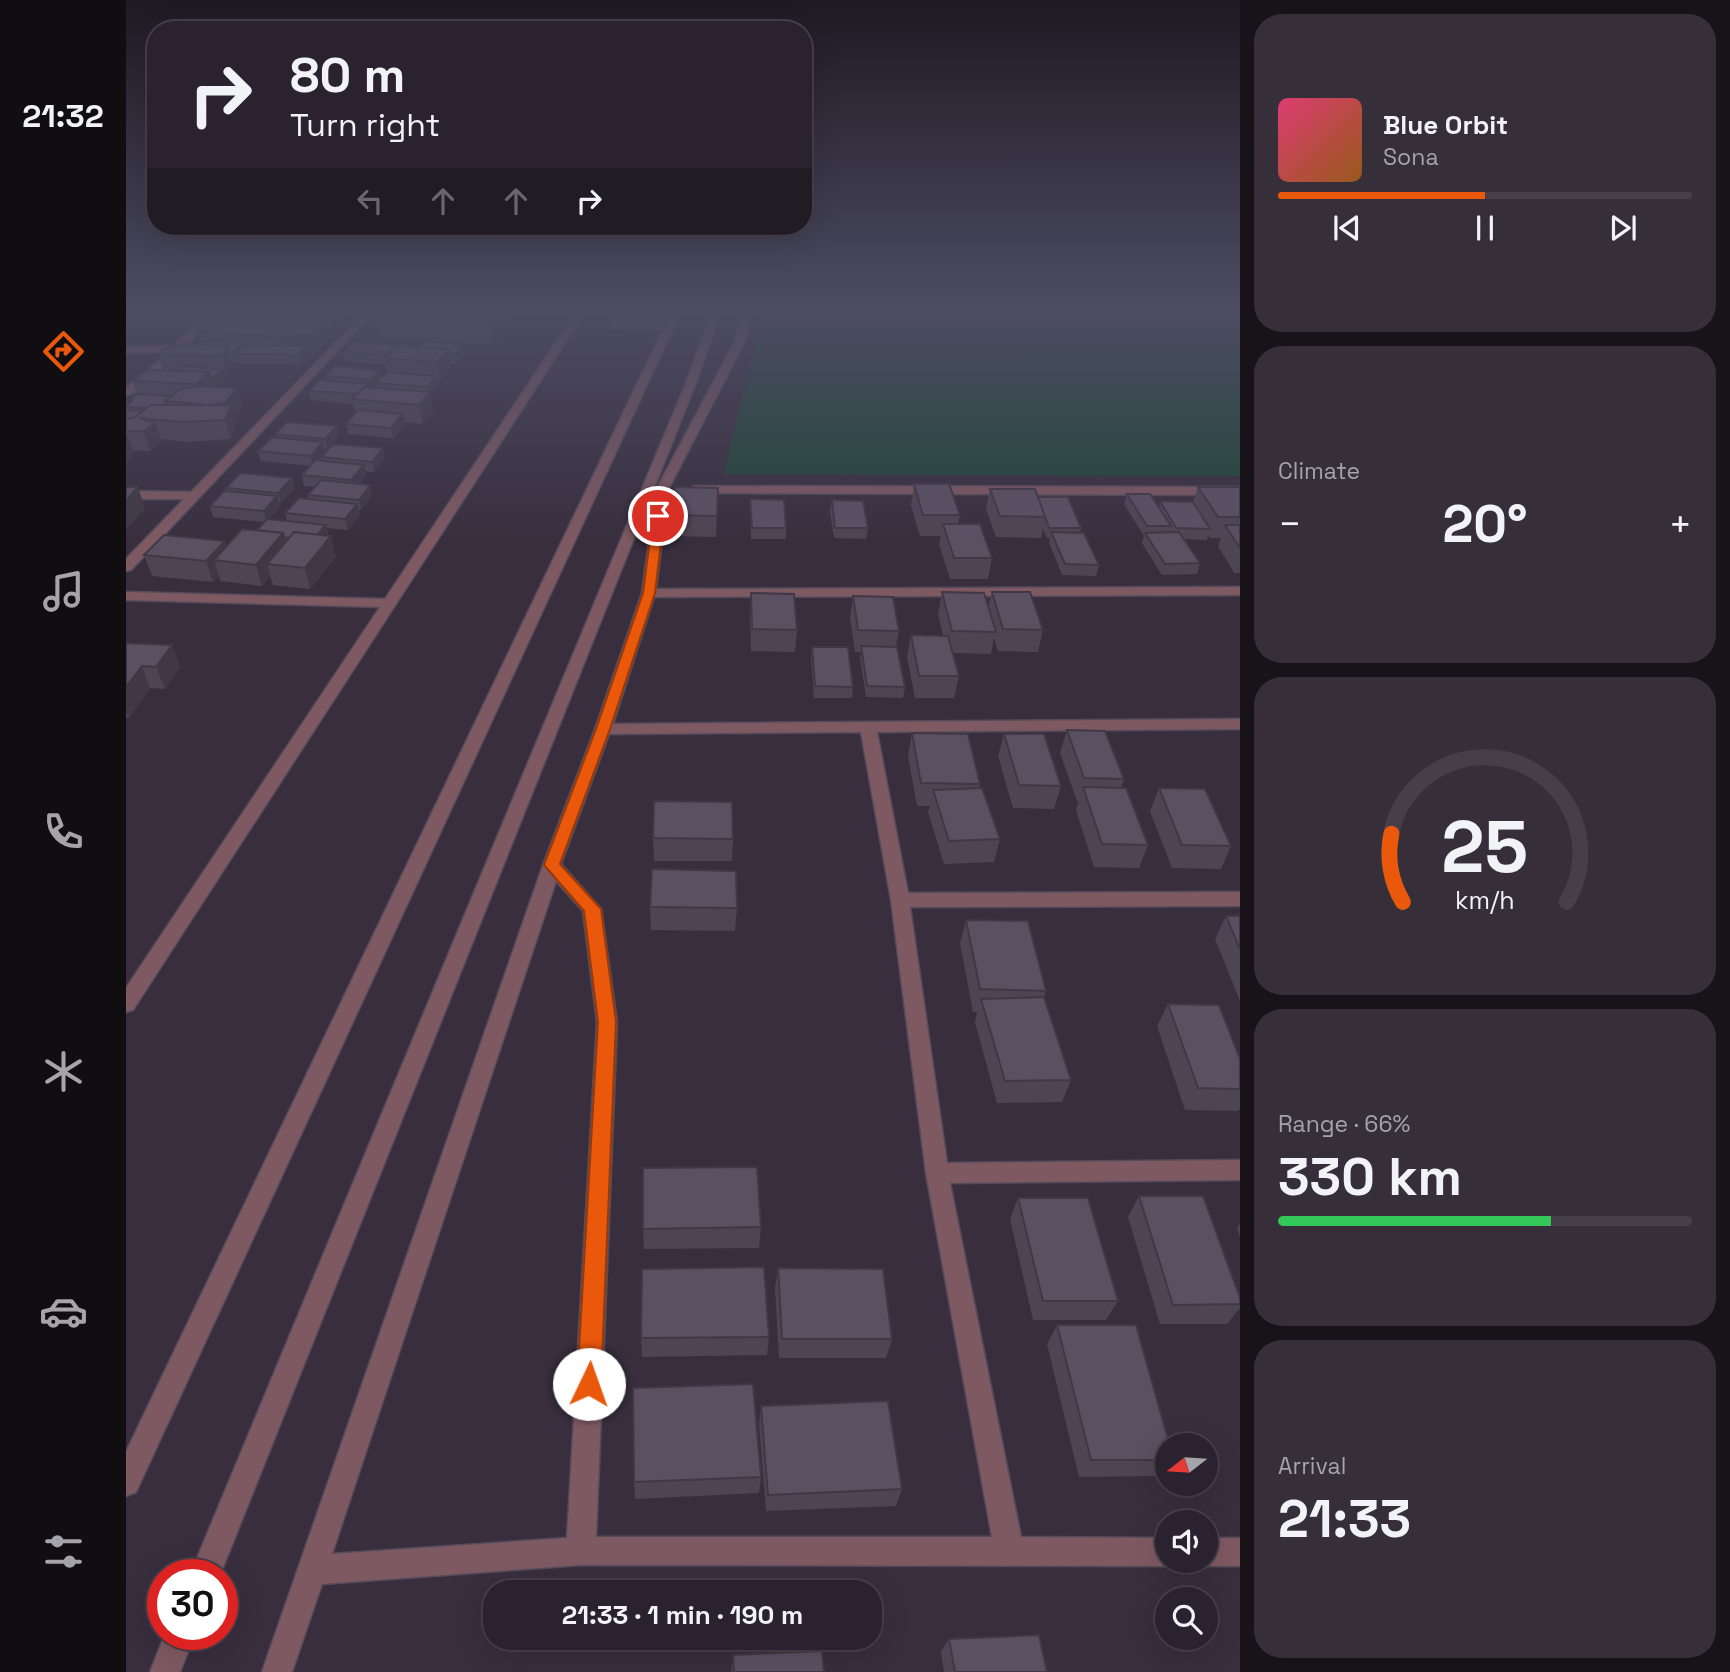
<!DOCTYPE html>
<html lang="en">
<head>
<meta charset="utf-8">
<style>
	:root { --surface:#2a222e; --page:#362f3a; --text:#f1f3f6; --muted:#a5a4aa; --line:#463f4a; --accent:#ea580c }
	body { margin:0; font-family:"Space Grotesk",sans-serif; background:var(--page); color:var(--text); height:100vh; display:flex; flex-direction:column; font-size:26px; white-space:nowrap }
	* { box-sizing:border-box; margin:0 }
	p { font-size:23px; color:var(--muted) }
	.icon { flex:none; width:38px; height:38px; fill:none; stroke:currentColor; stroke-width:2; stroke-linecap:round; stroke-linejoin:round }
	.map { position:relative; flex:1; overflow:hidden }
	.side { display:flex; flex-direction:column; gap:14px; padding:14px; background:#171319; width:490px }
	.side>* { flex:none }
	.top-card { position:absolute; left:21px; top:21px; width:665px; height:214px; border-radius:28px; box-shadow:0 7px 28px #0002,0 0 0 2px var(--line); background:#2a222e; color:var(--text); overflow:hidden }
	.needle { width:46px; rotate:253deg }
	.controls { position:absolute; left:1029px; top:1433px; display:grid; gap:14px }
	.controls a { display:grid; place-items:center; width:63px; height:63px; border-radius:50%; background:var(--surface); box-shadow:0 7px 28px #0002,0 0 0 2px var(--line); font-size:35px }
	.speed { position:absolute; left:21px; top:1559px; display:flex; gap:14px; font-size:35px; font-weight:700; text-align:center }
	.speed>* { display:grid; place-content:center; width:91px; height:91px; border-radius:50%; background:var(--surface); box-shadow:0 7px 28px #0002,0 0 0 2px var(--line); line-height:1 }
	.speed .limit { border:10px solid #d22; background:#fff; color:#111 }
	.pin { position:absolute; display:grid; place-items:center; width:60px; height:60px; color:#fff; margin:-30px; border:4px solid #fff; border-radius:50%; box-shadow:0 2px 7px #0007 }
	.me { position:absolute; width:77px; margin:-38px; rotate:3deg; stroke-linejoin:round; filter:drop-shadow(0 0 5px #0008) }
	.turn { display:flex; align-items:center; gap:24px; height:147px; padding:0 28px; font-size:32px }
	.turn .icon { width:91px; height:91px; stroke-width:2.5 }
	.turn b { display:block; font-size:49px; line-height:60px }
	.lanes { display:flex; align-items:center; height:66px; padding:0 28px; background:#0003; justify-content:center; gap:35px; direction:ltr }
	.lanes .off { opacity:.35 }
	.big { font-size:52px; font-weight:700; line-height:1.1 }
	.side .card { flex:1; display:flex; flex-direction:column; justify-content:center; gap:10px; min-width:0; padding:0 24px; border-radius:28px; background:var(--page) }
	.side .dial { align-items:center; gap:0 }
	.dial svg { height:182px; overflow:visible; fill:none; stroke:var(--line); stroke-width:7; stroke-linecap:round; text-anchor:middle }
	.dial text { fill:var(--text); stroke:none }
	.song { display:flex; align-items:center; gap:21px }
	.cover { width:84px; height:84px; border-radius:10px; background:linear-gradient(135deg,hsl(340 70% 55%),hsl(30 70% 35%)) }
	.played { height:7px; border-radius:4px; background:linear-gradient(90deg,var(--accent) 50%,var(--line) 50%) }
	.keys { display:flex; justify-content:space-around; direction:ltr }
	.heat { display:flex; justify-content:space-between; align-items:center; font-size:38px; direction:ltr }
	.charge { height:10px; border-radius:5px; background:linear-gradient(90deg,#34c759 66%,var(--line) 0) }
	.trip { position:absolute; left:357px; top:1580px; width:399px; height:70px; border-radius:28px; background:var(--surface); box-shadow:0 7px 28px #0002,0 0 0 2px var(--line); font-weight:700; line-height:70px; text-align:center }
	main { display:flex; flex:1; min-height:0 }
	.menu { display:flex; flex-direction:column; width:126px; justify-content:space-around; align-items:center; background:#110e12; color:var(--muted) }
	.menu .icon { width:49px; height:49px }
	.menu .current { color:var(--accent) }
	.menu b { font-size:32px; color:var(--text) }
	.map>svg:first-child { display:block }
	.green { fill:#1f4636 }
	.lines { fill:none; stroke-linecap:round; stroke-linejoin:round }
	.minor-casing { stroke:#544b5a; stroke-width:3 }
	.minor { fill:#7f5962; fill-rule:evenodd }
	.wall { fill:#4e4554 }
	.shaded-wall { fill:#403845 }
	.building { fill:#5b5062; stroke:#403845; stroke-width:2 }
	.route { fill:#ea580c; stroke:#983908; stroke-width:2 }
</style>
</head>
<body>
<main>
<nav class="menu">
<b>21:32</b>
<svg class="icon current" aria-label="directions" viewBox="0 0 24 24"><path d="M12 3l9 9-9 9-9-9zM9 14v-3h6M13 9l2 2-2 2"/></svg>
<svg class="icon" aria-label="music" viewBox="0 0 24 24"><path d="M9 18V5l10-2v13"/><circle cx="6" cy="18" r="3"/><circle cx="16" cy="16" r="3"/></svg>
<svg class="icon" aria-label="phone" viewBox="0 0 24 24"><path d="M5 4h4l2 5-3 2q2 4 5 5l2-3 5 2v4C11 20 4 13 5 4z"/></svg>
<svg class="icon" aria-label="climate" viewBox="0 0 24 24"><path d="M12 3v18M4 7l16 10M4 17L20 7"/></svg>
<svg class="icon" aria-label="car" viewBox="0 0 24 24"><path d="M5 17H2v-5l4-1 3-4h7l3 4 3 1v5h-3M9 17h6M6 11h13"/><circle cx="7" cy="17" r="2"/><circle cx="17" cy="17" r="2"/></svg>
<svg class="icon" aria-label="filters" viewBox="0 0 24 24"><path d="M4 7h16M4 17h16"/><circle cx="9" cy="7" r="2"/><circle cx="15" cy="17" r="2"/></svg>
</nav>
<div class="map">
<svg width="1114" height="1672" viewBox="0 0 1114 1672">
	<rect width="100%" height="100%" fill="#382e3e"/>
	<path class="green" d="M638,309h476v167l-516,-2z"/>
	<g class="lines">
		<defs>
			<g id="minor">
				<path d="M80,309h9c-21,29 -53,74 -89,87v-8l44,-36 -44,1v-6l49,-1z"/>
				<path d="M242,309h9l-246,261 -5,1v-12l58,-60h-58v-8l65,1z"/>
				<path d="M452,309h9l-454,701 -7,2v-24l254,-381 -254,-7v-8l259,7z"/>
				<path d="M547,309h9l-546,1183 -10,4v-44z"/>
				<path d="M587,309h9l-26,74 -476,1192h-30l496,-1192z"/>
				<path d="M619,309h9l-10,34 -76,147 -12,99 584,-2v8l-586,2 -41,127 627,-5v10l-363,3 31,161 332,-1v14l-330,1 37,256 293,-3v20l-290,3 71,354 146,1v23h11l-11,5 -586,-1 -259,19 -30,88h-30l281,-807 52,-136 47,-136 14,-103 78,-147zM735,732l30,168 35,273 66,364h-396l21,-515 -16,-113 -40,-45 48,-130zM430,881l27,30 14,111 -30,516 -235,16z"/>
				<path d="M568,486l546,1v8l-550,-2 -2,-3z"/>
				<path d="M1080,1538h34v28h-34l-10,-4 10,-1z"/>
				<path d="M39,1634h30l-15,38h-30z"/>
			</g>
		</defs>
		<use href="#minor" class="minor-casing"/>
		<use href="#minor" class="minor"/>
	</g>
	<g class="wall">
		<path d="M0,309h221l1,4 -17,17 -8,-1 2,13 -9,10 -8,1 1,2 -9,9 -63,-1 -1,-2 -2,1h-2v2l-5,11 -2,-1 1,5 -9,8 26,20 -9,11 2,7 -5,14 -45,3 -25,-3 1,3 -12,9 -17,-1 1,3 -8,10v-57l5,-4 -1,-3 7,-5 -4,-13 30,-11 -5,-15 39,-10 3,-4 -3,-10 3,-5 -2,-5 -66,1 1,3z"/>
		<path d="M484,309h58v6l-4,16 -55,-2v-17z"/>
		<path d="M248,311l142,5 -24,29 -113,-8z"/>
		<path d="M217,352l122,2 -8,10 -6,-1v4l-11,13h-2v5l-8,10 3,16 -11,13 -18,-2 1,2 -12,14 -45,-4 -2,-10 9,-11 -2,-9 -42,-4 -2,-9 17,-11 -1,-4 55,-6 1,8 6,-6 -2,-8 -40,-3z"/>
		<path d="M211,426l2,10 -12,13h-2l1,3 59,6 -11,14 -9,-1 1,4 -7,9 13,11 -11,15h-2l1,4 -12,16 -21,-2 1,8 8,21 -26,32 -37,-4 -3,-9 -8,10 -42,-5 -1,-5 -6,6 -61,-6 -8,-21 83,-9 30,-16 8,-8 -52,-5 -3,-11 17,-15 -1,-3h69l-14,15h-2l1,3 -11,13 18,2 -2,-8 24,-14 -1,-4 7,-8 -11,-1 -2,-11 9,-9 -50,-5 -3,-10 17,-14v-3z"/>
		<path d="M788,484l46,31 -2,9 34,34 -4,21h-38l-11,-35 2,-8h-21l-9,-31z"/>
		<path d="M1072,487h42v86h-6l-16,-27 3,-8h-11l-2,-3 -1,5 -23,-1 16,24 -3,11 -35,1 -20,-32 2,-7 -20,-32 3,-10 32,13 1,-6 33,1z"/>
		<path d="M592,488l-2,49 -50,-1v-21l7,-11z"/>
		<path d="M864,489l48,8 43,31 -1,5 19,32 -3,11 -34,-1 -13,-32 1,-5h-3l-4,-9 -2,9 -45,-1 -10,-28z"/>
		<path d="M624,499l36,29v11h-35z"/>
		<path d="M706,500l36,28 -2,11 -32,-1 -4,-27z"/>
		<path d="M816,592l46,15 4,-15 51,38 -5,22 -40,-1 -4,-13 -3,16 -38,-1 6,23 -5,22h-39l-8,-41 4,-22 32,1 -5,-22z"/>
		<path d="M625,593l46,37 -2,22 -44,-1 -1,-36z"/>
		<path d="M727,596l46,35 -3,16 9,40 -2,11 -37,-1 -6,-39 1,-6h-6l-5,-34z"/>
		<path d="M0,643l46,2 8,22 -15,22 -15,-1 -21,30h-3z"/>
		<path d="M686,647l41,40 -1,11h-38l-3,-40z"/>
		<path d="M941,730l57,49 -3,9 27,57 -9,23 -45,-1 -18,-57 3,-9h-2l-17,-48z"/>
		<path d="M786,733l68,51 -1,4 21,51 -6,23 -50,2 -16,-52 2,-6h-13l-9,-50z"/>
		<path d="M878,734l57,52 -7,23 -41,-1 -15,-52z"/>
		<path d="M1033,788l72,58 -10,23 -49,-1 -22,-57z"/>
		<path d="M527,838l80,1 -1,22h-78z"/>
		<path d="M524,907l87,1 -2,23 -84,-1z"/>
		<path d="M1100,916h14v85l-25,-62z"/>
		<path d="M840,920l80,71 -2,7 27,82 -9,22 -65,1 -22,-81 2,-10h-4l-13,-69z"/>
		<path d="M1042,1004l72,55v49l-2,3 -53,-1 -28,-84z"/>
		<path d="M1013,1196l101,102v10l-13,16h-67l-32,-107z"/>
		<path d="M892,1198l100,103 -12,19h-73l-23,-101z"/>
		<path d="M1114,1223v14l-3,-9z"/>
		<path d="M635,1227l-2,21 -115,1 -1,-20z"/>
		<path d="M652,1268l114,71 -6,19h-107l-4,-70z"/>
		<path d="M931,1325l110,121v21l-8,9 -80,1 -32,-133z"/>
		<path d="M643,1337l-2,18 -125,2 -1,-19z"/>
		<path d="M635,1406l141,83 -6,17 -130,5 -7,-87z"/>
		<path d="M635,1477l-2,16 -124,6 -1,-17z"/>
		<path d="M823,1639l98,33h-103l-3,-20z"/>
		<path d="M607,1655l91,17h-93z"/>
	</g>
	<g class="shaded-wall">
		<path d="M0,309h2l5,16 -7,11z"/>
		<path d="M121,309h36l-14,8 1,6 -33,5 -4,-17z"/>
		<path d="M178,309h9l-13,10 1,4 -4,4 -2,-9z"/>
		<path d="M215,309h6l1,4 -17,17 -2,-9z"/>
		<path d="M372,309h17l1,7 -24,29 -3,-25z"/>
		<path d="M539,309h3v6l-4,16 -1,-17z"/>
		<path d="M196,324l3,18 -9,10 -8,1 1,2 -9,9 -2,-9h-13l-4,-18z"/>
		<path d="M117,343l2,9 -11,2 2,7 -2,1 -2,-9z"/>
		<path d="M338,345l1,9 -8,10 -1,-10z"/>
		<path d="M101,346l5,18 -5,11 -5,-19z"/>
		<path d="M323,349l2,18 -11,13 -3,-18z"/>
		<path d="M98,369l2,10 -11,10 -3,-10z"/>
		<path d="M254,370l1,9 -9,10 -1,-9z"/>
		<path d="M83,372l5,18 -12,12 -6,-18z"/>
		<path d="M311,376l1,9 -8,10 3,16 -11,13 -3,-19 9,-12v-6z"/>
		<path d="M111,388l6,19 -9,11 2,7 -5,14 -6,-19 -17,-15z"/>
		<path d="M277,414l2,10 -12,14 -2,-10z"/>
		<path d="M29,423l7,19 -12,9 -6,-20z"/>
		<path d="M211,426l2,10 -12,13 -2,-10z"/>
		<path d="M1,434l7,19 -8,10v-28z"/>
		<path d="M197,442l3,10 -13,14 -2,-10z"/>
		<path d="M257,448l2,10 -11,14 -2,-10z"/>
		<path d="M238,465l2,10 -12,15 -3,-10z"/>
		<path d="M166,478l3,10 -14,15 -3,-10z"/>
		<path d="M244,485l2,10 -11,15 -2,-10z"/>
		<path d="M12,487l7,21 -19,22v-29z"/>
		<path d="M151,496l3,10 -14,16 -2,-11z"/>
		<path d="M231,504l3,10 -12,16 -3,-11z"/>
		<path d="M200,525l2,10 -12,16 -3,-11z"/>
		<path d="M157,533l6,21 -22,10 3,12 -8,10 -6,-21z"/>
		<path d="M205,536l5,21 -26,32 -5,-21z"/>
		<path d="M99,541l6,21 -17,-2 5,16 -6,6 -7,-21z"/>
		<path d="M46,645l8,22 -15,22 -9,-22z"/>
		<path d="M16,666l8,22 -21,30 -3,-6v-25z"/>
	</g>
	<g class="building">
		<path d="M77,309h44l-14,2z"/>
		<path d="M150,309h28l-9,9 -26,-1z"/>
		<path d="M185,309h30l-12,12 -29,-2z"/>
		<path d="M250,309h122l-9,11 -115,-9z"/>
		<path d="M484,309h55l-2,5 -54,-2z"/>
		<path d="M80,320l116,4 -10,10 -31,3 -84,-6z"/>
		<path d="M74,341l43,2 -11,10h-3l-2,-7 -30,-1z"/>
		<path d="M296,341l42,4 -8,9h-6l-1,-5 -32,-3z"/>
		<path d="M227,342l43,3 -9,10 -44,-3z"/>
		<path d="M58,344l43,2 -5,10 -64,-1 6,-6z"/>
		<path d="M118,345l63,1 -9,9 -64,-1z"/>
		<path d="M271,345l52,4 -12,13 -53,-4z"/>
		<path d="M54,366l44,3 -13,10 -2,-7 -34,-2z"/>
		<path d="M208,366l46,4 -9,10 -46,-4z"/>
		<path d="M22,370l61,2 -13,12 -63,-3z"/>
		<path d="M261,372l50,4 -9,11 -52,-4z"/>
		<path d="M194,380l50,4 -3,3h-3l-7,7 -48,-3z"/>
		<path d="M72,386l39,2 -12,15 -17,2 -43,-4 15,-12z"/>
		<path d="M238,387l66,5 -11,13 -67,-6z"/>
		<path d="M11,394l35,2 -7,5 2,4h-16l-5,3 -20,-1v-1l7,-6 -3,-1z"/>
		<path d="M25,405h80l-6,15 -45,2 -40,-4 15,5 -11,8h-18v-13h7z"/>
		<path d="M0,410l17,1 -10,7h-7z"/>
		<path d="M232,410l45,4 -12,14 -45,-4z"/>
		<path d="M161,422l50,4 -12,13 -50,-5z"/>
		<path d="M146,437l51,5 -12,14 -53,-5z"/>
		<path d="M207,444l50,4 -11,14 -51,-5z"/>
		<path d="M189,460l49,5 -13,15 -49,-5z"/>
		<path d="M114,473l52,5 -14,15 -52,-5z"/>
		<path d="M195,480l49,5 -11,15 -51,-5z"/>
		<path d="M788,484h35l11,31h-37z"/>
		<path d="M0,487h12l-12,14z"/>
		<path d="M549,487l43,1 -1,28 -51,-1 1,-11h6z"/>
		<path d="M1072,487h42v30h-22z"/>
		<path d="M864,489h45l11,28 -46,-1z"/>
		<path d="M98,491l53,5 -13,15 -54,-5z"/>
		<path d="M1001,494h23l21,32h-24z"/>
		<path d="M912,497h30l13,31h-32z"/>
		<path d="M173,498l58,6 -12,15 -60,-6z"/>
		<path d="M624,499l34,1 2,28h-34z"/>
		<path d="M706,500l31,1 5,27h-33z"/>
		<path d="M1034,501l33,1 17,27 -34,-1z"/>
		<path d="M141,519l59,6 -9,10 -23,-3 -4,6 -6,-1 -1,-4 -26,-3z"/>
		<path d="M817,524h37l12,34h-38z"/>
		<path d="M1099,525h15v23z"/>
		<path d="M116,529l41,4 -27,32 -42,-5z"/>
		<path d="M168,532l37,4 -26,32 -38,-4z"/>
		<path d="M925,532l33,1 15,32 -34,-1z"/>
		<path d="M1053,532l21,31 -35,1 -20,-31z"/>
		<path d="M38,535l61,6 -19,20 -62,-6z"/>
		<path d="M816,592l42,1 12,39 -44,-1z"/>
		<path d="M866,592h38l13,38 -40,-1z"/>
		<path d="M625,593l43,1 3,36 -45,-1z"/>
		<path d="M727,596l40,1 6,34 -41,-1z"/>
		<path d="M785,635l37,1 11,40h-40z"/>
		<path d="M0,643l46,2 -16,22 -14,-1 -16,21z"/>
		<path d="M735,646l36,1 8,40 -38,-1z"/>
		<path d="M686,647h36l5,40 -38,-1z"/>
		<path d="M941,730l38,1 19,48 -40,-1z"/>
		<path d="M786,733l56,1 12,50 -59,-1z"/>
		<path d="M878,734h40l17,52 -42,-1z"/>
		<path d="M957,787l43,1 22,57 -46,-1z"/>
		<path d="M856,788l18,51 -51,2 -16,-51z"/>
		<path d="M1033,788l46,1 26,57 -49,-1z"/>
		<path d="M528,801l78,1 1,37 -80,-1z"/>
		<path d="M526,869l84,2 1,37 -87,-1z"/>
		<path d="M1100,916h14v33z"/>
		<path d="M840,920l62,1 18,70 -66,-2z"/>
		<path d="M918,997l27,83 -66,1 -24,-82z"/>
		<path d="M1042,1004l51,1 21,54v30l-42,-1z"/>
		<path d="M631,1167l4,60 -118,2v-61z"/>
		<path d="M1013,1196h64l37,102v6l-67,1z"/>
		<path d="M892,1198h70l30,103h-75z"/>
		<path d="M638,1267l5,70 -128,1 1,-69z"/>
		<path d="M652,1268l105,1 9,70h-110z"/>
		<path d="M931,1325h79l34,121h-3v14h-76z"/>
		<path d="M627,1384l8,93 -127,5 -1,-94z"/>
		<path d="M762,1401l14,88 -134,6 -7,-89z"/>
		<path d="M913,1635l8,37h-92l-6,-33z"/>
		<path d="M696,1651l2,21h-90l-1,-17z"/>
	</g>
	<linearGradient id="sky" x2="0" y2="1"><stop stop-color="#1f1922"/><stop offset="0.57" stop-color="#4d4c63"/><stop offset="1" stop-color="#4d4c63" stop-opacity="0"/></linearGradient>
	<rect width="1114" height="543" fill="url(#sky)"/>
	<path class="route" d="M532,513l6,3 -9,77 -45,136 -50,135 41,45 15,113 -15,362 -4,9 -8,3 -8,-3 -4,-9 21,-362 -14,-111 -40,-46 52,-136 47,-136 10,-77z"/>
</svg>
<div class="controls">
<a><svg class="needle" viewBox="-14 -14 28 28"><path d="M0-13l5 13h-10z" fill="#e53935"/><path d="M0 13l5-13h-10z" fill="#a5a4aa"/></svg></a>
<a><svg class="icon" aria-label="sound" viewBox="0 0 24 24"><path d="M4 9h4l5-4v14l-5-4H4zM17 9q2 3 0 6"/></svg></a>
<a><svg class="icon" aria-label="search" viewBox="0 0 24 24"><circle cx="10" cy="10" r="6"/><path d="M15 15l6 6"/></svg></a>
</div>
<div class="speed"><div class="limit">30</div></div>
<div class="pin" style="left:532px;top:516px;background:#d93025"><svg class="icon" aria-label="arrive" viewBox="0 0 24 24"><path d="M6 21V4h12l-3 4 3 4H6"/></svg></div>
<svg class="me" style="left:463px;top:1384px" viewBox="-20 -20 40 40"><circle r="19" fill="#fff"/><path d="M0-13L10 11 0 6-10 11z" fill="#ea580c"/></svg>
<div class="trip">21:33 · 1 min · 190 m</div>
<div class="top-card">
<div class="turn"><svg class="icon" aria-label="right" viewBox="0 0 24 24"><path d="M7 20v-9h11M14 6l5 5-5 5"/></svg><div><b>80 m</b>Turn right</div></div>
<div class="lanes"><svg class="icon off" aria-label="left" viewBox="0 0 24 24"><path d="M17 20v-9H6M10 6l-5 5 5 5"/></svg><svg class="icon off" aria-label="ahead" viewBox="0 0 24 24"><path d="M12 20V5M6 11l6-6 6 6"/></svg><svg class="icon off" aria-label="ahead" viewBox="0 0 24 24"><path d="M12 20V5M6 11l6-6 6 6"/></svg><svg class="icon" aria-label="right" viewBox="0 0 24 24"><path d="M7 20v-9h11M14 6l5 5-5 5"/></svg></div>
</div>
</div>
<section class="side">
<div class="card">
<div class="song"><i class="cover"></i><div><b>Blue Orbit</b><p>Sona</p></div></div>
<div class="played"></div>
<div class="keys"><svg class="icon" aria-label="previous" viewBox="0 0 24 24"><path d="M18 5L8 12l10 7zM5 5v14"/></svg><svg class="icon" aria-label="pause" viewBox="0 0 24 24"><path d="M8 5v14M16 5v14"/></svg><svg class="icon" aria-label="next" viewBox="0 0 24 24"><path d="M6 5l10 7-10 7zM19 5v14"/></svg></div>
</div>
<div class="card"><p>Climate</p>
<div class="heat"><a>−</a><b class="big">20°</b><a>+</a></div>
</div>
<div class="card dial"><svg viewBox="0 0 100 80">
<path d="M14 69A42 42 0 1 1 86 69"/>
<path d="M14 69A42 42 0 0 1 9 39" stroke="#ea580c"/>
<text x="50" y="56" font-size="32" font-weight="700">25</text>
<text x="50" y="72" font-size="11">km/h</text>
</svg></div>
<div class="card"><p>Range · 66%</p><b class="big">330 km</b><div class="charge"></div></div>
<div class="card"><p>Arrival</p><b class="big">21:33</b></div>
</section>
</main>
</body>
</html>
